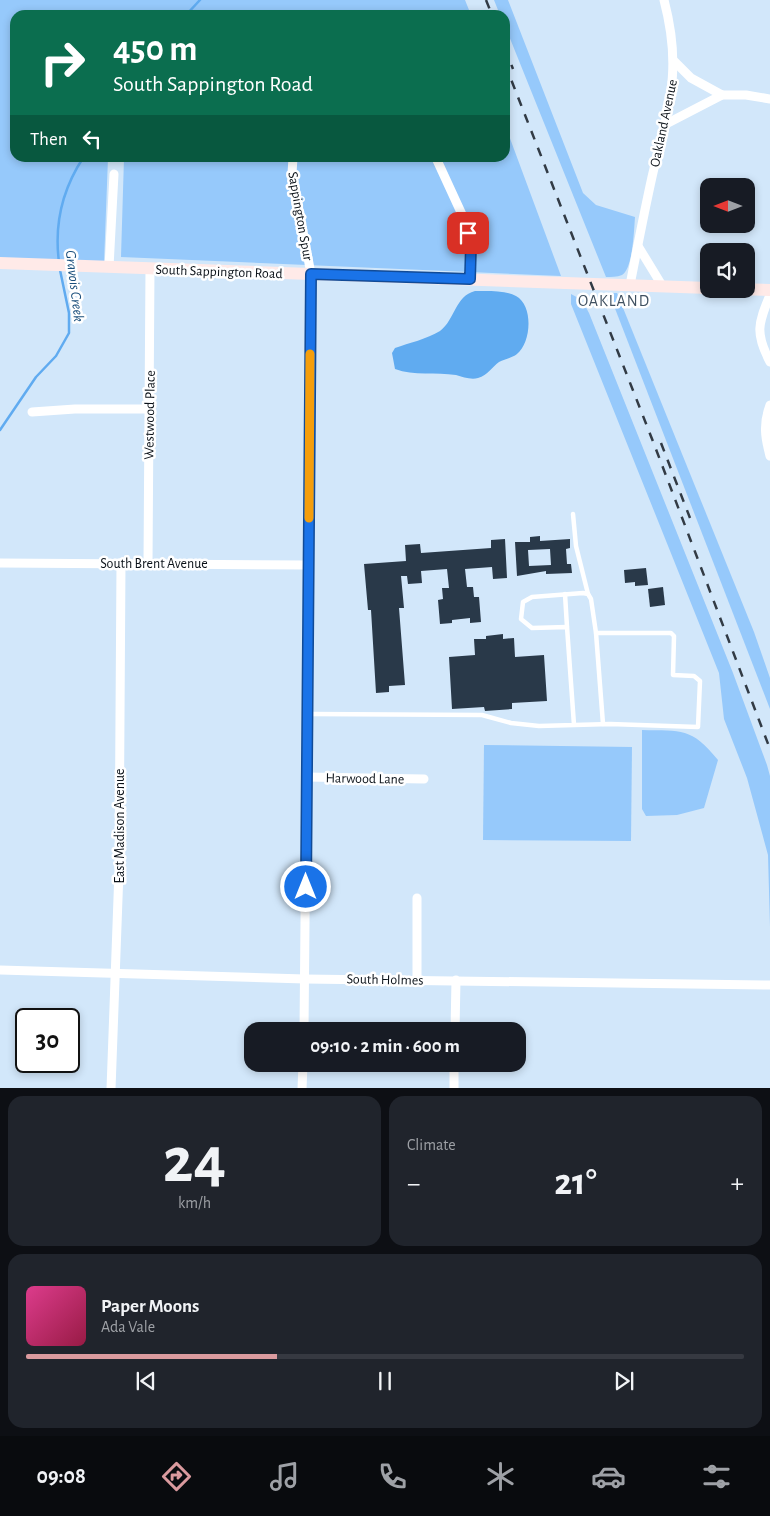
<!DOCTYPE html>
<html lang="en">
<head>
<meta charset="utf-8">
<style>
	:root { --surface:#171b24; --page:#20242c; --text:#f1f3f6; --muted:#9ea1a6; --line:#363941; --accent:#da9a9e }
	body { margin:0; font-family:"Alegreya Sans",sans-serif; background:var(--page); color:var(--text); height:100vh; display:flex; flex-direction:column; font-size:19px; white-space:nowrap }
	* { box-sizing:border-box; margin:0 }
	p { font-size:16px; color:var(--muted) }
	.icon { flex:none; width:28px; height:28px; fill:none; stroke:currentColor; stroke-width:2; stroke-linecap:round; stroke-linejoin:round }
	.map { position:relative; height:1088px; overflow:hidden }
	.side { display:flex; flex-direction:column; gap:8px; padding:8px; background:#0d0f14; flex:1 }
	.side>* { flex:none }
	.top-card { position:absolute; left:10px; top:10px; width:500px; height:152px; border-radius:15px; box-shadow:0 2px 8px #0003; background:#0b6e4f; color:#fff; overflow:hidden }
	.needle { width:32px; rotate:270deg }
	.buttons { position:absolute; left:700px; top:178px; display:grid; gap:10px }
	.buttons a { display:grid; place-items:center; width:55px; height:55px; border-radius:10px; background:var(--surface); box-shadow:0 2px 8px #0003; font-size:25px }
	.speed { position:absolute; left:15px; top:1008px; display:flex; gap:10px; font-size:25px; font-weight:700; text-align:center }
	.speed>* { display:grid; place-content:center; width:65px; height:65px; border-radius:50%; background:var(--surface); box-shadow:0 2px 8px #0003; line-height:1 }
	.speed .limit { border:2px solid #111; border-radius:8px; background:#fff; color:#111 }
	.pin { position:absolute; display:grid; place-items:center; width:42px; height:42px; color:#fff; margin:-21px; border-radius:10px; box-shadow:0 2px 8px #0006 }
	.me { position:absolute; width:55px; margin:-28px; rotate:0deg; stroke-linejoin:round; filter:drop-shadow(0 0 4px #0008) }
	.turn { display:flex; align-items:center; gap:18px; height:105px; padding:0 20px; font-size:22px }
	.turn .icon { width:65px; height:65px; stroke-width:2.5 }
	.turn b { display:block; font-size:35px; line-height:42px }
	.then { display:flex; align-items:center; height:48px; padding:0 20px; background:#0003; gap:10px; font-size:19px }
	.big { font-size:38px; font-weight:700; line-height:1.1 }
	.side .card { flex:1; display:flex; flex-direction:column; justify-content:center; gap:8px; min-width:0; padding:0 18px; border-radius:15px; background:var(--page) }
	.side .dial { align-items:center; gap:0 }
	.dial b { font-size:65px; line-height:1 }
	.song { display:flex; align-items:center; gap:15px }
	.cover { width:60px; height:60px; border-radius:8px; background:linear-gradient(135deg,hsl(330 70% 55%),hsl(340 70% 35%)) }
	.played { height:5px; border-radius:2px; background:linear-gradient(90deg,var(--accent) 35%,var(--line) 35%) }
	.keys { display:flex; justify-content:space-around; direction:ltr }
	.heat { display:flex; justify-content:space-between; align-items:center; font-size:28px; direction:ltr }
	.side .tiles { flex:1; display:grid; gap:8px; grid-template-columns:1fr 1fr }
	.card:last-child { grid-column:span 2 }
	.trip { position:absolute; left:244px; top:1022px; width:282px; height:50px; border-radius:15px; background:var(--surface); box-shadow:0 2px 8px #0003; font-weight:700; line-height:50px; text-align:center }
	.dock { display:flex; height:80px; justify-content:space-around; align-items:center; background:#090b0e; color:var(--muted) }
	.dock .icon { width:35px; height:35px }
	.dock .current { color:var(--accent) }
	.dock b { font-size:22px; color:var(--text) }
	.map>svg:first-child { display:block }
	.green { fill:#96c9fb }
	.water { fill:#60abf0 }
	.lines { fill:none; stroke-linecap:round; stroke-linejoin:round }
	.stream { stroke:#60abf0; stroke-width:2.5 }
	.building { fill:#293949; fill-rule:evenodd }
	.lane { stroke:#fff; stroke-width:4.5 }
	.street { stroke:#fff; stroke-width:9 }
	.secondary { stroke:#ffeae8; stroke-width:12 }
	.rail { stroke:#323b45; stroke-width:2.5; stroke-dasharray:9 9; stroke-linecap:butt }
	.route-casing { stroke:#114b97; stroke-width:12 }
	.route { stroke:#1a73e8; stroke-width:9 }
	.slow { stroke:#f59e0b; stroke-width:9 }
	.labels { text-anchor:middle; stroke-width:5; stroke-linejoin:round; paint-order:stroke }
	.street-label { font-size:14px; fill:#0a1118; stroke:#fff }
	.water-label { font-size:15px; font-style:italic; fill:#194e7b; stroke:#fff }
	.quarter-label { font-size:16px; letter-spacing:1px; fill:#405161; stroke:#fff }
</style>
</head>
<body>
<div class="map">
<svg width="770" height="1089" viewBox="0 0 770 1089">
	<rect width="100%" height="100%" fill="#d2e7fa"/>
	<g class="green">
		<path d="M0,0h465l6,15h-456v143h93l-4,105 -104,-2z"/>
		<path d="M494,0h14l75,193 13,12 39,12c-1,12 -2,52 -13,58 -5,2 -11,2 -16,2l-101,-251v-11h-5z"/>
		<path d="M505,125l56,151 -440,-19 3,-99h381z"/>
		<path d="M609,293h8l137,339 16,46v31z"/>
		<path d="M571,294l11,6 7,13 144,360 34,92 3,11v151l-2,-72 -21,-77 -23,-59 -5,-46 -148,-369z"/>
		<path d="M642,730c40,1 49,-3 76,30l-14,48 -27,7 -31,1 -4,-7z"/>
		<path d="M484,745l148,2 -1,94 -148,-1z"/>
	</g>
	<path class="water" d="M475,291c12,0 30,-1 41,5 18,10 15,47 1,58 -5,4 -12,5 -18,8 -7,5 -11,13 -21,16 -7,2 -15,-1 -22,-3 -20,-3 -42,1 -61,-6l-3,-16 3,-5c14,-5 32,-9 45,-17 15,-11 15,-35 35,-40z"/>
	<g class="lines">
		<g class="stream">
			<path d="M186,15l14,-15"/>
			<path d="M59,262c-5,-38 3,-72 24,-104"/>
			<path d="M0,430l36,-53 20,-21 13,-23v-20l-9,-43"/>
		</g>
	</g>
	<g class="building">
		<path d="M540,536v5l30,-2v9l-4,1 1,15h4l1,9 -26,1v-3l-29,5 -2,-34h15v-5zM550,549l1,16 -22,1 -1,-16z"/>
		<path d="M505,539l2,39 -14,1 -1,-12 -27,2 2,18h6l1,10h5l2,25 -11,1v-5l-18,2v3l-12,1 -2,-24 5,-1 -1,-11h7l-2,-19 -26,2 1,12 -14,1 -1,-8h-6l3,32h-5l6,77 -16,1v6l-13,1 -5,-83h-3l-4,-46 42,-3 -1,-16 15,-1 1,9 70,-5v-8z"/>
		<path d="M646,568l2,17 -13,1v-4l-10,1 -1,-13z"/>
		<path d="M663,587l2,18 -15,2 -2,-18z"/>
		<path d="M503,634v5l11,-1 1,19 29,-2 3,46 -35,2v6l-27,2 -1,-4 -32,2 -3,-52 26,-2 -1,-16h12v-3z"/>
	</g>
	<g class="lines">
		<g class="lane">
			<path d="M573,514l3,32 12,48"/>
			<path d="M565,594l2,33"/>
			<path d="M596,633l7,91"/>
			<path d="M309,714l173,1 29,8 28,3 71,-2 88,3 2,-46 -6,-5 -21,-1 1,-39 -3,-3h-75l-5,-34 -3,-5 -5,-1 -51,4 -9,5 -2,17 11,9 35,-1 7,98"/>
		</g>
		<g class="street">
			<path d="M674,61l17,17 31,17"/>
			<path d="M666,124l56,-29h24l24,4"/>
			<path d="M293,158l-1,15 19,101 -7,757"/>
			<path d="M436,158l29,63 6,24 -1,34"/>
			<path d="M638,246l25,41"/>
			<path d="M109,267l5,-93"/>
			<path d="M630,285c7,-36 14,-72 22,-108 16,-70 31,-105 12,-177"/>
			<path d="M770,295c-12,29 -15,38 0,67"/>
			<path d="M770,405c-7,19 -5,32 0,51"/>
			<path d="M32,412l43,-3h74"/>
			<path d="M0,563l308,2"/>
			<path d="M148,563l2,-295"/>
			<path d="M306,777l118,2"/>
			<path d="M0,970l305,9 465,6"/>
			<path d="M417,980v-82"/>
			<path d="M455,1031l1,-51"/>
			<path d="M111,1089l8,-218 2,-308"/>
			<path d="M302,1089l1,-25"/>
			<path d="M454,1089v-25"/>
		</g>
		<g class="secondary">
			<path d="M0,263l709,25"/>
			<path d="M730,289l40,1"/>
		</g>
		<g class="rail">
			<path d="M486,0l6,15"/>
			<path d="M505,48l8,21"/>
			<path d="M505,64l149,380 116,305"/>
			<path d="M661,443l29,75"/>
		</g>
	</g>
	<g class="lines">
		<defs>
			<path id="route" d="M306,887l5,-613 159,5 1,-34 -3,-12"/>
		</defs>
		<use href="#route" class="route-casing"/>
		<use href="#route" class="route"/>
		<path class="slow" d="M309,518l1,-164"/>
	</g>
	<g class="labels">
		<g class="street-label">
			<text transform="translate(663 123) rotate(-78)" y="5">Oakland Avenue</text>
			<text transform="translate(301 216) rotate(80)" y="5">Sappington Spur</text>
			<text transform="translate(219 271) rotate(2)" y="5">South Sappington Road</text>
			<text transform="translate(149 415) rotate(-89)" y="5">Westwood Place</text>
			<text x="154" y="568">South Brent Avenue</text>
			<text transform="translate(365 778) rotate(1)" y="5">Harwood Lane</text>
			<text transform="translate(119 826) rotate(-90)" y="5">East Madison Avenue</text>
			<text transform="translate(385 979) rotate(1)" y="5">South Holmes</text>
		</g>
		<g class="water-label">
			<text transform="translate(75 286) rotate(83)" y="5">Gravois Creek</text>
		</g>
		<g class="quarter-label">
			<text x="614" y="306">OAKLAND</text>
		</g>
	</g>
</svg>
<div class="buttons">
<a><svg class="needle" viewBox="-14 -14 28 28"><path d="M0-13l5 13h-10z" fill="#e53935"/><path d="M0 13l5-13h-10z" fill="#9ea1a6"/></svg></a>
<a><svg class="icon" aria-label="sound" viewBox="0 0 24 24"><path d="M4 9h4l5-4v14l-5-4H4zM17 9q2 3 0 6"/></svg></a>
</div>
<div class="speed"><div class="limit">30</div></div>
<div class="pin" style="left:468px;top:233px;background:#d93025"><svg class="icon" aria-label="arrive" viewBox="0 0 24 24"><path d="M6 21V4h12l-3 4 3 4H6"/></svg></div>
<svg class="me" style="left:306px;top:887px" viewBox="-20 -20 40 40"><circle r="17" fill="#1a73e8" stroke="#fff" stroke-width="3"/><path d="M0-11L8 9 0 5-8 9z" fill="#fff"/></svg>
<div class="trip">09:10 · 2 min · 600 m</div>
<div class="top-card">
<div class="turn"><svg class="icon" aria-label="right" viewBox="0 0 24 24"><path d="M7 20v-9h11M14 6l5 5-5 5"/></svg><div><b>450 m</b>South Sappington Road</div></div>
<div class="then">Then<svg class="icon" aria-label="left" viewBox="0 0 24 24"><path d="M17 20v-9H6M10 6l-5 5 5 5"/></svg></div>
</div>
</div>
<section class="side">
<div class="tiles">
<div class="card dial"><b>24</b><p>km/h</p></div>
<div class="card"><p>Climate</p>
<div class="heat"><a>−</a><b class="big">21°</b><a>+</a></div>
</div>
<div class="card">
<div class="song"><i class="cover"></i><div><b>Paper Moons</b><p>Ada Vale</p></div></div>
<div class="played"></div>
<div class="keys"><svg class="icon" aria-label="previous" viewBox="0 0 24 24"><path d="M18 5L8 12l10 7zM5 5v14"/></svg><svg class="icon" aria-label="pause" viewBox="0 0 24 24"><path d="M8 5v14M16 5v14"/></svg><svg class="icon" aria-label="next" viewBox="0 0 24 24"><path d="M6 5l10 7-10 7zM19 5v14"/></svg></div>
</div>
</div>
</section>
<nav class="dock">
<b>09:08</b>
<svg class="icon current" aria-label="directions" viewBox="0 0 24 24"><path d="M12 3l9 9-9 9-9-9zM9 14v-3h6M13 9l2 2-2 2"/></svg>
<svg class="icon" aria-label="music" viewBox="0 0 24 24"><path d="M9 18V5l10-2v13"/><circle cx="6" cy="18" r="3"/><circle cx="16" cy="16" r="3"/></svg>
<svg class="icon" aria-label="phone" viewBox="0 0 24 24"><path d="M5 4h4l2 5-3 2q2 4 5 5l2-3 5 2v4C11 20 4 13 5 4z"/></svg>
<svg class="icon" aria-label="climate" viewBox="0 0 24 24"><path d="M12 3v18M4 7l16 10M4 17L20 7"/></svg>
<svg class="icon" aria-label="car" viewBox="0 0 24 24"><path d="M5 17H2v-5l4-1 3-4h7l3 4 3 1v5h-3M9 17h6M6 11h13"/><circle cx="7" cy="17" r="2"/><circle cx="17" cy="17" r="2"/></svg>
<svg class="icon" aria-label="filters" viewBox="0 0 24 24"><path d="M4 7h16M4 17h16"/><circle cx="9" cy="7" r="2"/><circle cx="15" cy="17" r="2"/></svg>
</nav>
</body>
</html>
